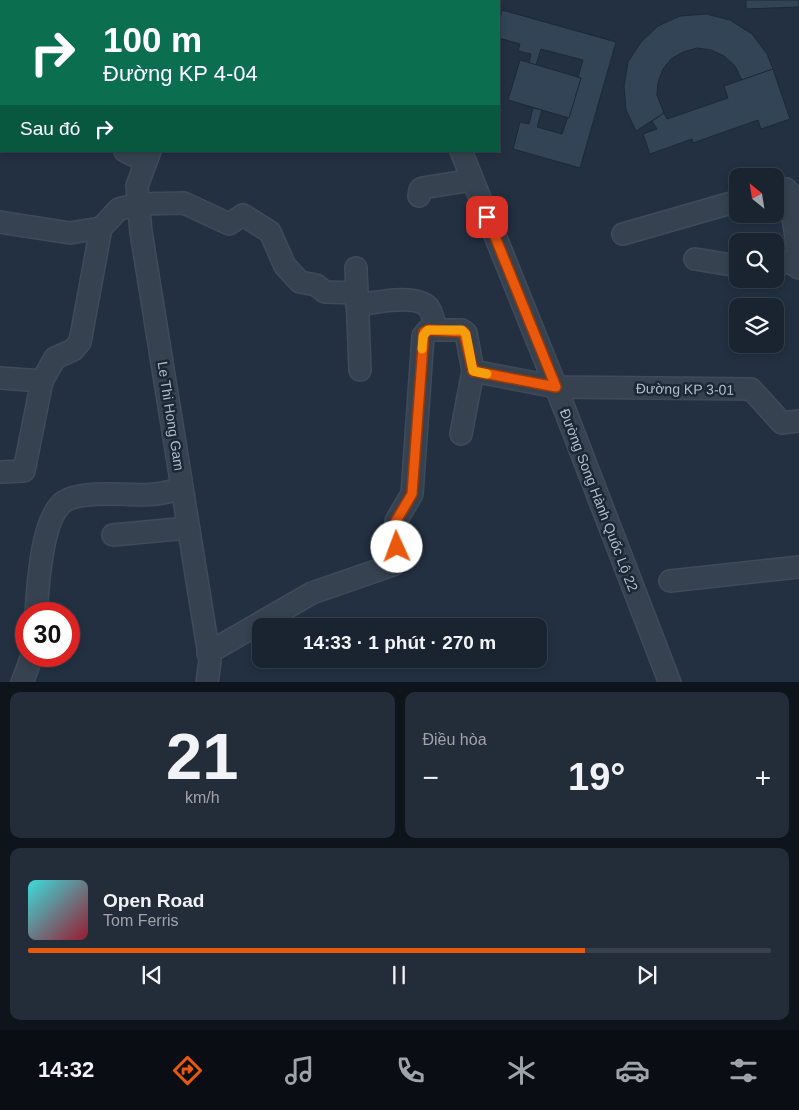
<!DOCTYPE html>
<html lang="vi">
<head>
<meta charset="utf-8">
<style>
	:root { --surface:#1a2431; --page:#232c39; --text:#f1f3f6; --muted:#9fa4ab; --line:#38414d; --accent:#ea580c }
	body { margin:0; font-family:Helvetica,sans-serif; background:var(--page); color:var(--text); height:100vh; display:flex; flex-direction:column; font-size:19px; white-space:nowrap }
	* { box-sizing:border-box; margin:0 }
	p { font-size:16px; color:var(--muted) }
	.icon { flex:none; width:28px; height:28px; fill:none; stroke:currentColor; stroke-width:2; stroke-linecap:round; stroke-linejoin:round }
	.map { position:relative; height:682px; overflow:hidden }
	.sheet { display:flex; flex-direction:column; gap:10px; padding:10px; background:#0e141b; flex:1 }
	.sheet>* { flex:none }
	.guide { position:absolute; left:0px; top:0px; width:500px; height:152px; box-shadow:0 2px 8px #0003,0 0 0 1px var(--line); background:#0b6e4f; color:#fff; overflow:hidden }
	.needle { width:32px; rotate:330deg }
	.tools { position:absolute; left:729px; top:168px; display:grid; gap:10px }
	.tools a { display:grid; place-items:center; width:55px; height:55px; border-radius:10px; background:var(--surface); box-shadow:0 2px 8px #0003,0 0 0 1px var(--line); font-size:25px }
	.speed { position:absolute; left:15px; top:602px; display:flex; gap:10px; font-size:25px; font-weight:700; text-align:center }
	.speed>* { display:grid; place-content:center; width:65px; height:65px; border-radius:50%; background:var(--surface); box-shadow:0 2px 8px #0003,0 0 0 1px var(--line); line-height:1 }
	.speed .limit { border:8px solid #d22; background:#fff; color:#111 }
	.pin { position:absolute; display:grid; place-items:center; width:42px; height:42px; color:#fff; margin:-21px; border-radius:10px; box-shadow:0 2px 8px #0006 }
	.me { position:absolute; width:55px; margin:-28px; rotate:358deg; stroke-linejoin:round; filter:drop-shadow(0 0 4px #0008) }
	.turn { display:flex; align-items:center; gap:18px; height:105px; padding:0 20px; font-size:22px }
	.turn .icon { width:65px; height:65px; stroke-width:2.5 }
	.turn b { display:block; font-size:35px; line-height:42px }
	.then { display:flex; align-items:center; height:48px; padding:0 20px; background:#0003; gap:10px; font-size:19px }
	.big { font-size:38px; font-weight:800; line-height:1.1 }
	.sheet .card { flex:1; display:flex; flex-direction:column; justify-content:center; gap:8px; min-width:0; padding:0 18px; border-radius:10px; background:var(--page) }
	.sheet .dial { align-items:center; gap:0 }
	.dial b { font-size:65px; line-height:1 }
	.song { display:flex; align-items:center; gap:15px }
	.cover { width:60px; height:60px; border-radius:8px; background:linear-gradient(135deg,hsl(180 70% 55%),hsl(350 70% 35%)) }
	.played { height:5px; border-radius:2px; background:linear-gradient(90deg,var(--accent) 75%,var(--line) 75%) }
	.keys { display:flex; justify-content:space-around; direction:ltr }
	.heat { display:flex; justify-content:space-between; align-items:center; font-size:28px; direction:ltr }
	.sheet .tiles { flex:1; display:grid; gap:10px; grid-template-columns:1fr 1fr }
	.card:last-child { grid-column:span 2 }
	.trip { position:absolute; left:252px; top:618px; width:295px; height:50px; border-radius:10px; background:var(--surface); box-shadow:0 2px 8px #0003,0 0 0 1px var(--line); font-weight:800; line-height:50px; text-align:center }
	.tab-bar { display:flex; height:80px; justify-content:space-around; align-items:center; background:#0a0e14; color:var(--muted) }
	.tab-bar .icon { width:35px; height:35px }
	.tab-bar .current { color:var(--accent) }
	.tab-bar b { font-size:22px; color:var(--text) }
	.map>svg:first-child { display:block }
	.building { fill:#334457; stroke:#1d2937 }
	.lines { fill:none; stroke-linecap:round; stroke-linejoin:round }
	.minor-casing { stroke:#3f4b59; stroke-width:24 }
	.minor { stroke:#364250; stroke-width:21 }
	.route-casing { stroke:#983908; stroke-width:12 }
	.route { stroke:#ea580c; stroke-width:9 }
	.slow { stroke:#f59e0b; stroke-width:9 }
	.labels { text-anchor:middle; stroke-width:5; stroke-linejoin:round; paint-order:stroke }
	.street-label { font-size:14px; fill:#b2bdcb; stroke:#1b2735 }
</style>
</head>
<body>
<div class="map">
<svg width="799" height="683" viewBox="0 0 799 683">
	<rect width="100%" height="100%" fill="#223041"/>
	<g class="building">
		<path d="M746,0h53v7l-53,2z"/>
		<path d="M502,10l114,32 -36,126 -67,-19 7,-27 9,2 4,-16 9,2 -5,17 25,7 19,-56 -3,-1 5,-17 -42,-11 -5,16 -7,-2 2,-9 -13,-3 2,-7 -21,-6v-15z"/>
		<path d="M706,14l24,6 22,14 15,20 6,15 -31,11 -7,-14 -11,-10 -13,-6 -14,-2 -14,4 -12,7 -8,10 -5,13 -1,13 7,18 -28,18 -10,-21 -2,-24 4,-24 13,-20 17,-16 22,-10z"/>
		<path d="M520,60l61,18 -12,40 -61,-18z"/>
		<path d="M773,69l17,50 -29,10 -3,-9 -65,23 -1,-4 -42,15 -7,-20 14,-5 -5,-8 12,-8 3,6 61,-21 -4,-12z"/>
	</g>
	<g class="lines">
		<defs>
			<g id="minor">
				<path d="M298,0l1,1"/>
				<path d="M402,0v1"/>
				<path d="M46,1v-1"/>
				<path d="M253,1l1,-1"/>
				<path d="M0,96h1"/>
				<path d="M125,151l20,10"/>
				<path d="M150,151l-13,35 4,46 69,429 -3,22"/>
				<path d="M461,151l95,236 114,296"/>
				<path d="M775,191l11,-2 3,4 10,63"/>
				<path d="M419,196l1,-6 2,-2 50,-8"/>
				<path d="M0,222l70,11 31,-5"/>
				<path d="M623,234l115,-33"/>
				<path d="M695,259l43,7"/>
				<path d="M775,264l15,-2 9,6"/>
				<path d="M356,268l4,102"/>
				<path d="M357,305c17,-2 58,-12 71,2 5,6 6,16 8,23"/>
				<path d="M473,371l83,16 195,2 31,34 17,-2"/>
				<path d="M0,378l42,3 -18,90 -24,1"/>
				<path d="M42,381l13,-23 18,-8 7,-8 21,-114 18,-19 20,-5 45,-1 45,21 14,-9 27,17 15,34 15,16 16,3 9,7 32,1"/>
				<path d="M113,535l75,-7"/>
				<path d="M670,581l129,-14"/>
				<path d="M36,614c2,-27 5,-98 29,-113 12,-7 32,-7 45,-7 31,0 41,4 72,-6"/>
				<path d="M208,653l104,-60 81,-28 4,-4 -1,-40 16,-27 11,-158 5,-6h34l4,3 7,38 -12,63"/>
				<path d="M22,683l10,-27"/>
			</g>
		</defs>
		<use href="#minor" class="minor-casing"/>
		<use href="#minor" class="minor"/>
	</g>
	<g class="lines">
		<defs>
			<path id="route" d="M397,547l-1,-26 16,-27 12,-162 4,-2 36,2 9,39 83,16 -69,-170"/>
		</defs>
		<use href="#route" class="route-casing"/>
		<use href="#route" class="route"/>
		<path class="slow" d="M422,349l1,-13 5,-6h34l4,4 7,37 14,3"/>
	</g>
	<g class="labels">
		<g class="street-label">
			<text transform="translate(685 389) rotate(1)" y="5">Đường KP 3-01</text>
			<text transform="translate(171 416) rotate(81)" y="5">Le Thi Hong Gam</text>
			<text transform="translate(599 500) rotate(69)" y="5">Đường Song Hành Quốc Lộ 22</text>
		</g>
	</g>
</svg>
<div class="tools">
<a><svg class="needle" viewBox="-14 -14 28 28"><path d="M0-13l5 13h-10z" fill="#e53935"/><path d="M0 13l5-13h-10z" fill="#9fa4ab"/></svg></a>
<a><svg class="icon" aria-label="search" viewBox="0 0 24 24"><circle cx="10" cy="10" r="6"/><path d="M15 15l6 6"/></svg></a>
<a><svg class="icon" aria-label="layers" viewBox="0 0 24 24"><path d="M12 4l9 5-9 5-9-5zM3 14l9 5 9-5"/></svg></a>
</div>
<div class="speed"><div class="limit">30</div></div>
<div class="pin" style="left:487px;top:217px;background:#d93025"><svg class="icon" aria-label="arrive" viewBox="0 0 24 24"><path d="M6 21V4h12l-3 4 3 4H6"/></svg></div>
<svg class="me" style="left:397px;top:547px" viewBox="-20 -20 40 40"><circle r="19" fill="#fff"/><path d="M0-13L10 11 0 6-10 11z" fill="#ea580c"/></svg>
<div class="trip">14:33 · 1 phút · 270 m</div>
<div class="guide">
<div class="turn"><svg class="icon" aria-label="right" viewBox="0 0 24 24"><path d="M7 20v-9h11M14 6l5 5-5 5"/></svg><div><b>100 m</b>Đường KP 4-04</div></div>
<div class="then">Sau đó<svg class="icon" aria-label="right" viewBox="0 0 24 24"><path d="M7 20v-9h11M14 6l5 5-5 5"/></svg></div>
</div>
</div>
<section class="sheet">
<div class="tiles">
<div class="card dial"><b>21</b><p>km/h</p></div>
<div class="card"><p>Điều hòa</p>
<div class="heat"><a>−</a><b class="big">19°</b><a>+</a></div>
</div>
<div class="card">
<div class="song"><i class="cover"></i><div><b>Open Road</b><p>Tom Ferris</p></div></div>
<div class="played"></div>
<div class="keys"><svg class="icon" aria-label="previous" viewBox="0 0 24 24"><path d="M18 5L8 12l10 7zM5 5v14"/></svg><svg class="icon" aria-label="pause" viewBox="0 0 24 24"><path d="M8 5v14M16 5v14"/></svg><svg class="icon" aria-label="next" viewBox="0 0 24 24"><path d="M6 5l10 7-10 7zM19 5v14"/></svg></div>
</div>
</div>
</section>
<nav class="tab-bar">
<b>14:32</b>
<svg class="icon current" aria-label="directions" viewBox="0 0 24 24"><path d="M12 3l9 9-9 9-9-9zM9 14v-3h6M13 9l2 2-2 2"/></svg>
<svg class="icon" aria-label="music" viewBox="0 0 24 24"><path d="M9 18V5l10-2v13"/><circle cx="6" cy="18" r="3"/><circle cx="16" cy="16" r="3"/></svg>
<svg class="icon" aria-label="phone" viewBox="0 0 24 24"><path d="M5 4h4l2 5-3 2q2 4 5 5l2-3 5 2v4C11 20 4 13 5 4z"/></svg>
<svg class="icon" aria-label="climate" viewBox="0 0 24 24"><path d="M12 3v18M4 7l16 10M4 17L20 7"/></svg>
<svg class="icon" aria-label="car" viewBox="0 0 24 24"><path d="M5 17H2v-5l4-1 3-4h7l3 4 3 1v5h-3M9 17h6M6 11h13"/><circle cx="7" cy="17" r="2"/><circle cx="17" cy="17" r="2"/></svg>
<svg class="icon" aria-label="filters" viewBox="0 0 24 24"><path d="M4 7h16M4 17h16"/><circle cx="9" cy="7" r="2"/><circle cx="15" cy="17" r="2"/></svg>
</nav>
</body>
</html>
